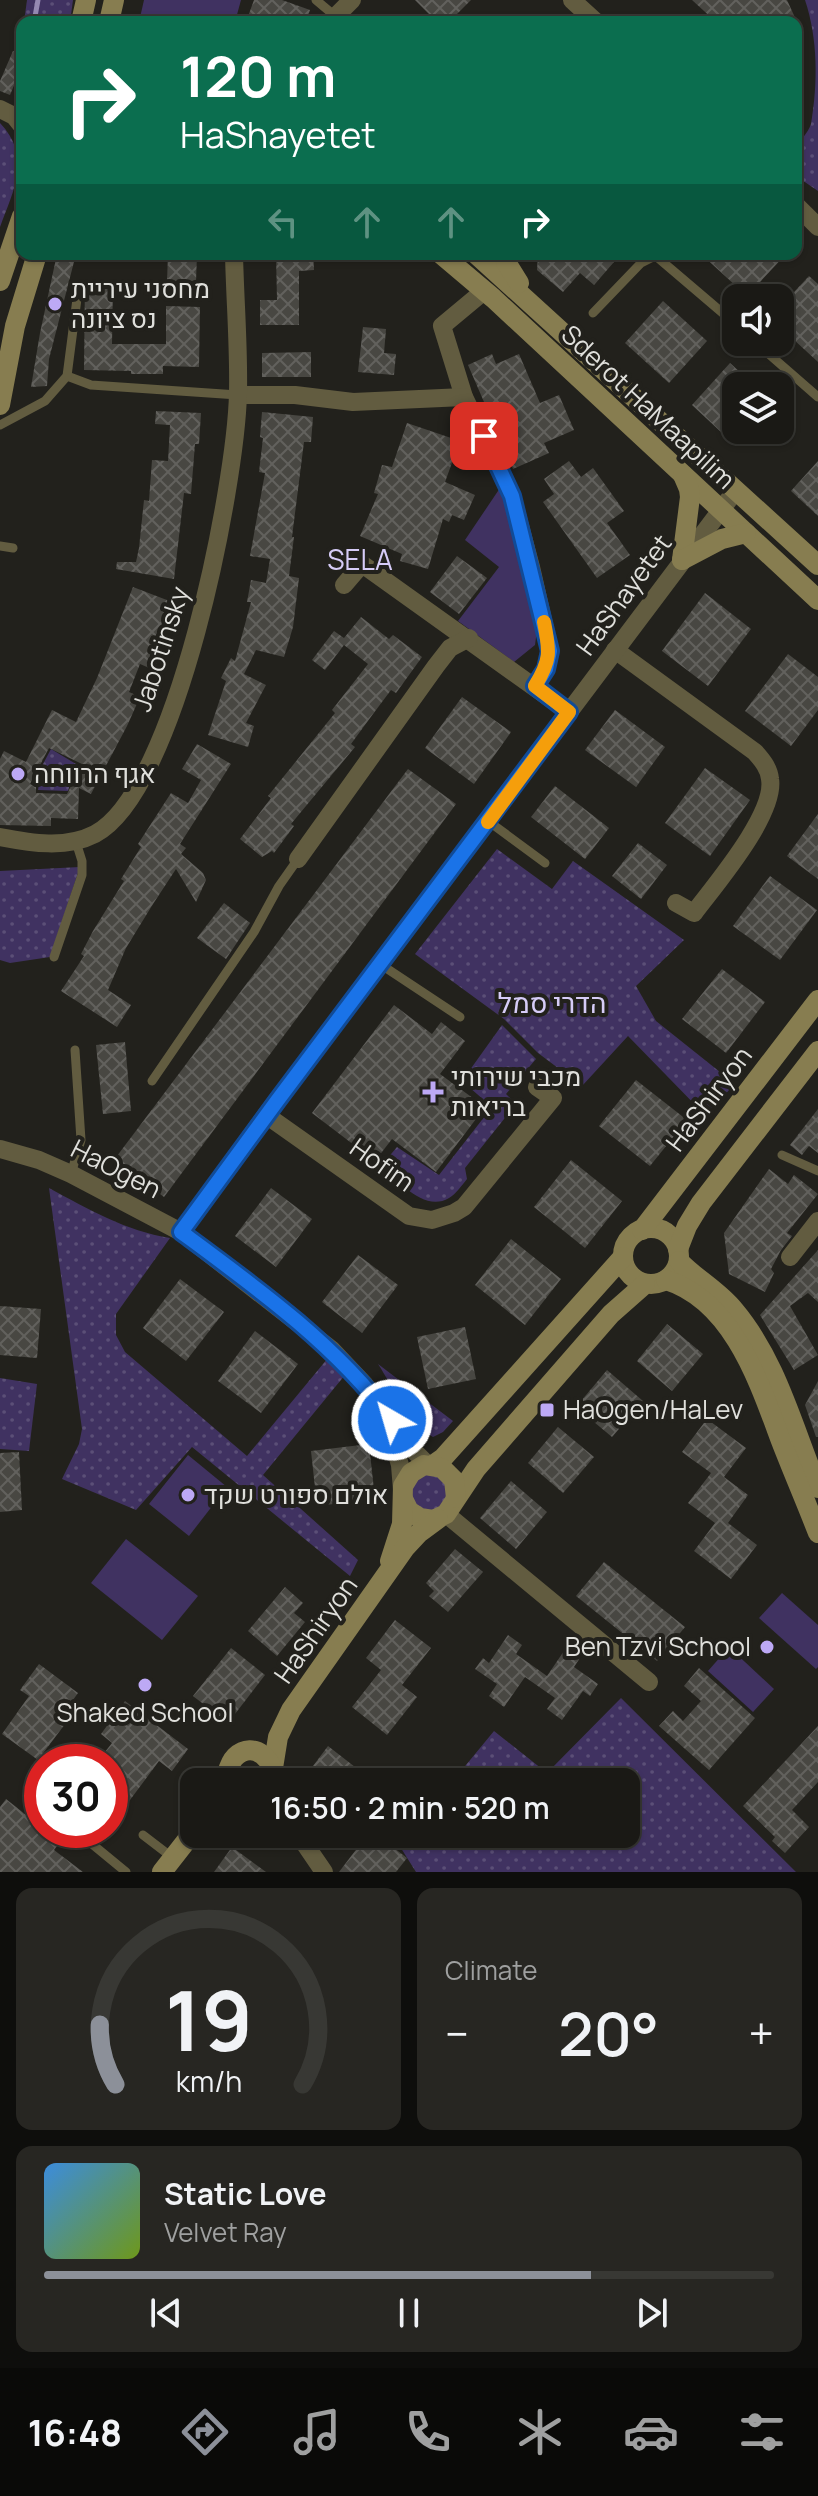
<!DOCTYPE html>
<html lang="en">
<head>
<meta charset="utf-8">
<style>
	:root { --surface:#1a1915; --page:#272622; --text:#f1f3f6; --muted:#9fa0a0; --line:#383834; --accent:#8c9099 }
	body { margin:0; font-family:Manrope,Heebo,sans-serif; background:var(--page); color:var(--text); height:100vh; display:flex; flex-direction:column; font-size:30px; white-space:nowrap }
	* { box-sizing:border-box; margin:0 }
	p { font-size:26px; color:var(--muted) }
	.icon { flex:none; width:44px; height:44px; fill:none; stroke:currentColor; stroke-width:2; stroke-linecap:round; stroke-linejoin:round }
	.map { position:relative; height:1872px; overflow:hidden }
	.sheet { display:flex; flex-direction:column; gap:16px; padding:16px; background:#0e0e0c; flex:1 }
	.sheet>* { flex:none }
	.hud { position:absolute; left:16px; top:16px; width:786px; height:244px; border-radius:16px; box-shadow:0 2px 6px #0004,0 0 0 2px var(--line); background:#0b6e4f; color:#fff; overflow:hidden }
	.tools { position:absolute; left:722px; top:284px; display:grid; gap:16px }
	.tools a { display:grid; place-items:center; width:72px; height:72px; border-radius:16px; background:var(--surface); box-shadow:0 2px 6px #0004,0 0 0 2px var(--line); font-size:40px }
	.speed { position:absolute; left:24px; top:1744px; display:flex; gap:16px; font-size:40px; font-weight:700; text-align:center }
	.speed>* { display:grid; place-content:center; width:104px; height:104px; border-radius:50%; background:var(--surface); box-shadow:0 2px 6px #0004,0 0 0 2px var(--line); line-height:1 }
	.speed .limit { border:12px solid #d22; background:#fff; color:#111 }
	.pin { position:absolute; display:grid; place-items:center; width:68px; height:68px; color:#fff; margin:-34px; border-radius:16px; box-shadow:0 4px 12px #0006 }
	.me { position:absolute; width:88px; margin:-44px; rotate:322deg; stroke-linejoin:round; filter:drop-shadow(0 0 6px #0008) }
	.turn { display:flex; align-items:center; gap:28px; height:168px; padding:0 32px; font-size:36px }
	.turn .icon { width:104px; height:104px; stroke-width:2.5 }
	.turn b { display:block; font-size:56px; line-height:68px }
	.lanes { display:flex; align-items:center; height:76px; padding:0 32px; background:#0003; justify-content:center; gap:40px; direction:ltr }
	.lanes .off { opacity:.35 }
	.big { font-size:60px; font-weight:600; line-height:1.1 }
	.sheet .tile { flex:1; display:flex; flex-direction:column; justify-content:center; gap:12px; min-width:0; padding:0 28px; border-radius:16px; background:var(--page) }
	.sheet .dial { align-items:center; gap:0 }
	.dial svg { height:208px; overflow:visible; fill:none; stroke:var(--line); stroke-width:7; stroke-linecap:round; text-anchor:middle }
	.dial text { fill:var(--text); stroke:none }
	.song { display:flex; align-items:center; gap:24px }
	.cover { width:96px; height:96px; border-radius:12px; background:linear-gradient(135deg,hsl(210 70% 55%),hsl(80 70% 35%)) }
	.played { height:8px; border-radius:4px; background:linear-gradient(90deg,var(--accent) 75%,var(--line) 75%) }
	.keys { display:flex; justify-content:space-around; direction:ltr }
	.heat { display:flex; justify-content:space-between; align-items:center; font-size:44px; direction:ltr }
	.sheet .tiles { flex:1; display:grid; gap:16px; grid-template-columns:1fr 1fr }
	.tile:last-child { grid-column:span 2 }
	.trip { position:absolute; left:180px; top:1768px; width:460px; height:80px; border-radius:16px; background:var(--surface); box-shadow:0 2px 6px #0004,0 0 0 2px var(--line); font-weight:600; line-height:80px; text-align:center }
	.tabs { display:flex; height:128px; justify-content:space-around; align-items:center; background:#0a0a08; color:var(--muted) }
	.tabs .icon { width:56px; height:56px }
	.tabs .selected { color:var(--accent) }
	.tabs b { font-size:36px; color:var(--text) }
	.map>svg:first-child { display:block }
	.green { fill:#403261 }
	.park { fill:url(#park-dots) }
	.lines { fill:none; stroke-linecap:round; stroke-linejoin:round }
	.stream { stroke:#9589b2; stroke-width:5 }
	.building { fill:url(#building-cross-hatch); fill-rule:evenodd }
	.lane { stroke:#625c40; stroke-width:9 }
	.street { stroke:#625c40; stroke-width:18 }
	.secondary { stroke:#877d50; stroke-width:20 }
	.route-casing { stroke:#114b97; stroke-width:20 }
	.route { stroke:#1a73e8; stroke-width:14 }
	.slow { stroke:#f59e0b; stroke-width:14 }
	.poi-dot { fill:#bda9f5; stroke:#22211c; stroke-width:3 }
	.labels { text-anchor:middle; stroke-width:8; stroke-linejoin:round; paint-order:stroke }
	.poi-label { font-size:26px; fill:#dfdfdb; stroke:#22211c; text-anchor:start }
	.street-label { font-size:26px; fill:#dfdfdb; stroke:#22211c }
	.neighbourhood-label { font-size:28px; fill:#d6ccf7; stroke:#22211c }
</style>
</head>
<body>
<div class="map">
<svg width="818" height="1872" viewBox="0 0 818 1872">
	<defs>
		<pattern id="park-dots" width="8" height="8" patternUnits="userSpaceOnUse" patternTransform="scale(2)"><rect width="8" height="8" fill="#403261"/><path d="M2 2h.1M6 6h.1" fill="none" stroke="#5b4f77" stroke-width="1.8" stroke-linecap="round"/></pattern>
		<pattern id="building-cross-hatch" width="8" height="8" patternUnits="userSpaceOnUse" patternTransform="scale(2)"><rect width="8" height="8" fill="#484742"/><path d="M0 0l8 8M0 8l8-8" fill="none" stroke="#62615d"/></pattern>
	</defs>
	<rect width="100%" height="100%" fill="#22211c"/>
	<g class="green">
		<path d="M144,0h97l-6,22h-96z"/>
		<path d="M500,488l38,135 -3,22 -21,17 -56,-41 41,-54 -34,-27z"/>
		<path d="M188,1455l39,32 -38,49 -40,-32z"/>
		<path d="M126,1539l72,57 -36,44 -71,-57z"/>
		<path d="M782,1593l36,32v42l-2,2 -57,-51z"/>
		<path d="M729,1647l45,42 -21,23 -45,-41z"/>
	</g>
	<g class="park">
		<path d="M27,0h46l-3,22h-46z"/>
		<path d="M805,0h13v191l-22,-15c0,-7 -2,-17 0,-25 2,-10 12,-17 15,-27 7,-41 7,-85 -6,-124z"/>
		<path d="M0,123c32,34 14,66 0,104z"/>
		<path d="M51,749l25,15 -8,27 -30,-1 1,-6 -5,-3z"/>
		<path d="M497,849l55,40 21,-28 111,79 -48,46 20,35 79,63 -30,31 -77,-79 -46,50 -44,-33 -34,-34 -89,-65z"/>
		<path d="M80,867l-30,90 -40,6 -10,-3v-89z"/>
		<path d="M502,1025l34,34 -30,35 10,10 -51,64 2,11c-5,6 -11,15 -18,19 -25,15 -51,-18 -68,-32l16,-19 42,28 53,-68 -30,-26z"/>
		<path d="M49,1188c39,21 77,43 121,50l-54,76v21l9,17 122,104 81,-98 17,17 -82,100 95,85 -8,16 -158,-129 -56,63 -74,-31 17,-35 3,-15z"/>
		<path d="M378,1364l75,57 -10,11 -10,5c-27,-15 -39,-49 -55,-73z"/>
		<path d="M0,1378l37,6 -8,67 -29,-2z"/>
		<path d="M425,1473l19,6 5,17 -14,15 -17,-2 -7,-12 1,-13z"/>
		<path d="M621,1698l175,174h-380l-17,-27 10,-11h217v-52h-174l42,-51 53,42z"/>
	</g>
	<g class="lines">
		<path class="stream" d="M34,22l4,-22"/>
	</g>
	<g class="building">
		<path d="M254,0h28l28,10 -4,12h-60z"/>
		<path d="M415,0h56l-22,22h-12z"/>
		<path d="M692,0h95l10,22h-81z"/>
		<path d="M13,51l9,4v31l-7,-3 -5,12 -10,-4v-10z"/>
		<path d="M57,254h19l-27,105 -2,27 -16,1 9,-54z"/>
		<path d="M168,254h29l-1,28h-29z"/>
		<path d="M276,254h37l1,16 -15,1v54h-39v-25h17z"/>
		<path d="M538,254h66l10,8 -20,23 -14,-12 -17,19 -26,-22z"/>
		<path d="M701,254h85l-39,42z"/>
		<path d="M809,276l9,8v78l-38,-35v-20z"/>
		<path d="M85,280l28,1 -1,63h54v-38l34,1 -1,60 -36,-1v8h-32v-3l-47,-1z"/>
		<path d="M663,301l44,40 -38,42 -44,-40z"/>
		<path d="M363,327l23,2 -2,24 12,1 -2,21 -36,-3z"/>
		<path d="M311,352v25h-49v-24z"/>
		<path d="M492,354l4,10 23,-10 21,49 19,-8 15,35 -30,13 5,10 -36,16 -45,-104z"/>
		<path d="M730,363l25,23h-19v44h14l-14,16 -44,-41z"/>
		<path d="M156,411l45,2 -2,31h-4l-4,50 -7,-1 -10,86 -58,-10 1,-7h19l3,-14 5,-48 5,1 3,-41 16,1 2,-36 -15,-1z"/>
		<path d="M262,412l51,5 -2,25h-7l-12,95h2l-5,39 10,2 -6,49 -9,30 -28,-7 -12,24 22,11 -20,38 8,3 -6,21 -40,-12 18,-54 -5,-3 10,-20 4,3 16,-59h-4l4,-22 15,3 4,-24 -20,-3 15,-83 -6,-1 4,-34 -3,-1z"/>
		<path d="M407,423l53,18 -15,41 30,13 -11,25 -12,-5 -3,7 -6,-3 -15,50 -28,-8 2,-7 -42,-18 18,-42 -4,-1 8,-28 10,2z"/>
		<path d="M569,461l12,16 12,-9 31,43 -17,12 23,32 -33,23 -54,-76 11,-8 -10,-15z"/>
		<path d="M818,461v55l-27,-25z"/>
		<path d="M457,556l30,22 -28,36 -29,-22z"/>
		<path d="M133,587l39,15 -18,50 6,3 -6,15 -14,-6 -11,28 11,5 -13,29 -36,68 -12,-6 -1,31 -27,-1v8l-51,-1v-66l4,-8 22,11 26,-52 24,12 21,-44zM49,748l33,16 -15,30 -31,-1v-6l-6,-3z"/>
		<path d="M705,593l46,36 -43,57 -46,-35z"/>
		<path d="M361,617l28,22 4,-4 29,22 -26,36 -5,-3 -18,24 -22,30 4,3 -64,77 3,2 -20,27 -2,-2 -10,6 -22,-18 31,-41 -3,-2 67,-83 -3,-3 36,-46 -24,-19 -19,25 -13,-10 22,-29 10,7z"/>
		<path d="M788,654l30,23v33l-27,36 -46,-35z"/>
		<path d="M462,697l49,35 -37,52 -49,-36z"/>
		<path d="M615,710l50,37 -29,40 -51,-37z"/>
		<path d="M197,744l34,20 -51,80 6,4 -5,6 22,19 3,7 -10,22 -20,-33 -23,35 -27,44 -18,42 23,15 -14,22 -56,-36 23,-35 -3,-2 12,-23 31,-50 -3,-2 20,-32 -3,-3 33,-51 17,10 13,-23 -19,-11z"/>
		<path d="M705,768l45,32 -40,56 -45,-33z"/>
		<path d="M408,769l48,35 -292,393 -50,-37z"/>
		<path d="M555,786l54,42 -24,31 -54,-42z"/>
		<path d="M818,814v65l-31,-23z"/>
		<path d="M638,843l29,22 -26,34 -29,-23z"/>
		<path d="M770,876l47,34 -37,50 -47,-34z"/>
		<path d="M224,903l26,20 -24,36 -29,-21z"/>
		<path d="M722,969l43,33 -39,51 -44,-34z"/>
		<path d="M394,1005l38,29 9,-12 24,19 -25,33 45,33 -49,65 -44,-33 -17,22 -63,-48z"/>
		<path d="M125,1042l6,69 -28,3 -7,-69z"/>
		<path d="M636,1080l51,40 -37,46 -51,-40z"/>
		<path d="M818,1109v44l-9,-7 -7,9 -12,-10z"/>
		<path d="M571,1160l51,41 -37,47 -51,-41z"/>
		<path d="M769,1169l19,15 6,-9 24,19 -31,39 5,3 -11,14 -10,19 3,4 -9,19 -36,-18 -5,-41z"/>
		<path d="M271,1188l41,31 -36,48 -41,-31z"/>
		<path d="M511,1239l50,40 -36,46 -50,-40z"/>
		<path d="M818,1250v52l-10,-9 -18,13 28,49 -24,15 -34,-55z"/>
		<path d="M358,1255l40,30 -36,48 -40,-31z"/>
		<path d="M180,1279l44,33 -38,49 -43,-33z"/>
		<path d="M0,1306l41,3 -4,49 -37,-3z"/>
		<path d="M667,1324l36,30 -31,37 -35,-30z"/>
		<path d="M465,1327l11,52 -48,10 -11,-52z"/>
		<path d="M255,1331l43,33 -37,49 -43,-32z"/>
		<path d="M607,1370l36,31 -31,36 -36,-30z"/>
		<path d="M818,1381v56h-2l-11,-32z"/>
		<path d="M707,1419l39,29 -22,29 24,18 -20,28 29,22 -26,34 -37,-28 21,-28 -27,-20 23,-30 -29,-21z"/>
		<path d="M558,1427l36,30 -31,36 -35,-30z"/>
		<path d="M369,1444l6,55 -58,7 -6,-55z"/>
		<path d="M19,1452l3,58 -22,2v-59z"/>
		<path d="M511,1481l36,31 -31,37 -36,-31z"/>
		<path d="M455,1549l28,23 -35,40 -19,-16 5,-5 -8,-8z"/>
		<path d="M604,1562l81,65 -28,34 -81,-65z"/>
		<path d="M285,1587l18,16 -9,10 11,9 -28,34 -29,-25z"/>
		<path d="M395,1620l36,28 -29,37 15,12 -30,38 -35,-28 29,-37 -15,-12z"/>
		<path d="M508,1635l14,10 -6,9 31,22 19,-28 14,10 -6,9 24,17 -8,12 -7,-5 -21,29 -15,-11 8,-11 -30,-21 -21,30 -15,-11 8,-12 -22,-15 8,-11 6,5z"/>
		<path d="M231,1648l34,27 -37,48 -35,-27z"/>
		<path d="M39,1664l39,29 -13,18 6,5 -33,44 -36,-26 27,-38 -9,-6z"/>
		<path d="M699,1668l56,50 -46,52 -50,-44 14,-15 10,10 18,-20 -17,-15z"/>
		<path d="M125,1701l63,48 -16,22 -13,-10 -49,66v-65h-13l15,-19 -11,-9z"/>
		<path d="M818,1726v56l-26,28 17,17 -24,26 -13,-12 3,-4 -32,-31z"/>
		<path d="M328,1746l36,28 -6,8h-57z"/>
		<path d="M6,1799l54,43 -6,8 29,22h-83v-65z"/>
		<path d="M368,1834h8l31,24 -11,14h-57z"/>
		<path d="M232,1847l34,25h-52z"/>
	</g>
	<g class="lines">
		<g class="lane">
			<path d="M316,0l19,16"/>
			<path d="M657,257l68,58"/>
			<path d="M593,313l48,-50 18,-9"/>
			<path d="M755,342l63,55"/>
			<path d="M67,376l24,9 147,10"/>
			<path d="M0,425l45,-24 22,-25 11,-85"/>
			<path d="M0,546l13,2"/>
			<path d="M488,821l57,42"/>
			<path d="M54,957l28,-82v-14l-6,-19"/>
			<path d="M380,964l80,53"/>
			<path d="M152,1081l102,-149 25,-46 19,-27"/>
			<path d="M782,1155l36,16"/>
			<path d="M71,1174l10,-34 -6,-90"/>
			<path d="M75,1830l51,42"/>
			<path d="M143,1835l30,23"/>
		</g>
		<g class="street">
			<path d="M572,0l24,22"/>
			<path d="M330,22l22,-22"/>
			<path d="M0,109l14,7 8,10"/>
			<path d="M796,205l22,22"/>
			<path d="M484,291l-42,35 22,71 48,99 19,71 19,84 -4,18 -11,17"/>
			<path d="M238,395h57l58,7 111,-5"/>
			<path d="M344,585l18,-21 207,148"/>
			<path d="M615,650l140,102c7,8 14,16 15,27 6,35 -55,106 -76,134l-18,-10"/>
			<path d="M0,837c31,6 66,12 95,-3 82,-43 141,-350 143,-441 1,-46 -3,-93 -4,-139"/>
			<path d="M298,859l138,-193 14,-18 19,-10"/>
			<path d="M266,1115l143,101 23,4 22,-7 10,-6 89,-109 -16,-11"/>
			<path d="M0,1149l39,11 32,14 110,58 150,117 34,36 49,66 14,14"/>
			<path d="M181,1232l85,-117 470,-625"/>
			<path d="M790,1257l28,-36"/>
			<path d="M387,1421l13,44 2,25"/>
			<path d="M446,1514l203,168"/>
			<path d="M298,1834l26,38"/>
		</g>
		<g class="secondary">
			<path d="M81,22l5,-22"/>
			<path d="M109,22l5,-22"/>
			<path d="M441,254l52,44 325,302"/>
			<path d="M476,254l342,311"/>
			<path d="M505,254l1,8 13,21"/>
			<path d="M0,281l22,-65"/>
			<path d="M0,405l15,-79 22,-72"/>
			<path d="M682,560l8,-63 -1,-8 -6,-14"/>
			<path d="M682,560l40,-21 24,-6"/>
			<circle cx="651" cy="1256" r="28"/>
			<path d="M642,1230l176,-230"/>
			<path d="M678,1249l9,-23 14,-23 117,-152"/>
			<path d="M679,1261c17,18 40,30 55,49 43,51 59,118 84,178"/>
			<path d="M666,1280c67,21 93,102 115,161 12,31 25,61 37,92"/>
			<path d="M433,1465l10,-7 180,-201"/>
			<path d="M403,1499l6,12 11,7 13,2 13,-6 30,-45 135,-155 34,-30"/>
			<path d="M390,1561l12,-37 1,-38 8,-13 13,-8 18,3 12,12 2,18"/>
			<path d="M273,1768l5,-31 13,-27 114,-162 14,-15 19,-14"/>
			<path d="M224,1782c4,-8 4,-18 11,-25 19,-18 42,4 38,25"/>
			<path d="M162,1872l32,-41"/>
		</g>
	</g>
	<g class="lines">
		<defs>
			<path id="route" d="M392,1420c-57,-76 -135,-132 -211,-188l96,-131 292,-389 -34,-26 11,-17 4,-18 -38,-155 -28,-60"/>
		</defs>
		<use href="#route" class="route-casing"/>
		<use href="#route" class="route"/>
		<path class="slow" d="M488,822l81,-110 -34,-26c16,-26 15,-34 9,-64"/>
	</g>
	<g class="poi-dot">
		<circle cx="55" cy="304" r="8"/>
		<circle cx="18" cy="774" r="8"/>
		<path d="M429 1080h8v8h8v8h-8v8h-8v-8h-8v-8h8z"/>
		<rect x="539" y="1402" width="16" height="16" rx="4"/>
		<circle cx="188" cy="1495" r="8"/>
		<circle cx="767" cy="1647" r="8"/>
		<circle cx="145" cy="1685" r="8"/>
	</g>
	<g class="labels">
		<g class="poi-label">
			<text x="71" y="298">מחסני עיריית<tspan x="71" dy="30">נס ציונה</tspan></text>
			<text x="34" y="783">אגף הרווחה</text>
			<text x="451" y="1086">מכבי שירותי<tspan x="451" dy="30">בריאות</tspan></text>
			<text x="563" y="1419">HaOgen/HaLev</text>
			<text x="204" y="1504">אולם ספורט שקד</text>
			<text x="751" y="1656" text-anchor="end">Ben Tzvi School</text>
			<text x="145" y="1722" text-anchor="middle">Shaked School</text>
		</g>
		<g class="street-label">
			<text transform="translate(648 407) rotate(43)" y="9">Sderot HaMaapilim</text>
			<text transform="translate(624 595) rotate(-54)" y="9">HaShayetet</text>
			<text transform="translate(161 649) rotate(-72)" y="9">Jabotinsky</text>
			<text transform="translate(709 1099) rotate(-53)" y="9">HaShiryon</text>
			<text transform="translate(382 1165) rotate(35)" y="9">Hofim</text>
			<text transform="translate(116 1169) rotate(27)" y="9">HaOgen</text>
			<text transform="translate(316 1630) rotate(-55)" y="9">HaShiryon</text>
		</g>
		<g class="neighbourhood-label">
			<text x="360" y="570">SELA</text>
			<text x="552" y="1013">הדרי סמל</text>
		</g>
	</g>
</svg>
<div class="tools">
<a><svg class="icon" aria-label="sound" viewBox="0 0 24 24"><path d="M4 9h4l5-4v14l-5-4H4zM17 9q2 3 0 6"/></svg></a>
<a><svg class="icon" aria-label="layers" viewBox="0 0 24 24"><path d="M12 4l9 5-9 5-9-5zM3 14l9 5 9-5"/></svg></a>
</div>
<div class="speed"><div class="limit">30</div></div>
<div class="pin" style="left:484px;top:436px;background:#d93025"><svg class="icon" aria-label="arrive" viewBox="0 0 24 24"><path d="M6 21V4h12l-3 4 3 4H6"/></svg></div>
<svg class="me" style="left:392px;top:1420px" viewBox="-20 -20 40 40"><circle r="17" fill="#1a73e8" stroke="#fff" stroke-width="3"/><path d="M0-11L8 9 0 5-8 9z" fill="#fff"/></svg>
<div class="trip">16:50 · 2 min · 520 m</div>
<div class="hud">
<div class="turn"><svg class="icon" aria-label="right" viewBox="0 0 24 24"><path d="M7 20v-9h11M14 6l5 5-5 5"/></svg><div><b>120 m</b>HaShayetet</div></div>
<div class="lanes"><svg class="icon off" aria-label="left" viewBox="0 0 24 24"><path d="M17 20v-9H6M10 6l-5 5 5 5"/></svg><svg class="icon off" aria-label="ahead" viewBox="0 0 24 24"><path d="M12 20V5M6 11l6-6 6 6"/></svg><svg class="icon off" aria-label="ahead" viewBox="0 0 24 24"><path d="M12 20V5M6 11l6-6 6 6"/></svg><svg class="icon" aria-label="right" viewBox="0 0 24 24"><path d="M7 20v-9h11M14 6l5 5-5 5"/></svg></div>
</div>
</div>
<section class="sheet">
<div class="tiles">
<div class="tile dial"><svg viewBox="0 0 100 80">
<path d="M14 69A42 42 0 1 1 86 69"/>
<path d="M14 69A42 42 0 0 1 8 46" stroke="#8c9099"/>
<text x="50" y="56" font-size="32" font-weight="700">19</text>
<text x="50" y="72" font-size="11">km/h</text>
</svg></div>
<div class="tile"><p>Climate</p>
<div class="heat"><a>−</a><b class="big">20°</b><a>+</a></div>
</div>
<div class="tile">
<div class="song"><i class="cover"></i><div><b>Static Love</b><p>Velvet Ray</p></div></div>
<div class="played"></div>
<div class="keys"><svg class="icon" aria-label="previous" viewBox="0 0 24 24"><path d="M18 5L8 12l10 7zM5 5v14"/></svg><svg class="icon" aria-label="pause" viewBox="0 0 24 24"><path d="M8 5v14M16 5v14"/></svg><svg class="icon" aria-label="next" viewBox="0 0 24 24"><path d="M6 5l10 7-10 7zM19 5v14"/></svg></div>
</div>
</div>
</section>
<nav class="tabs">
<b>16:48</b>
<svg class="icon selected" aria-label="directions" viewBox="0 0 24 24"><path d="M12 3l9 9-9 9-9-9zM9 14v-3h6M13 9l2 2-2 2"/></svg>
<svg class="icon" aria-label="music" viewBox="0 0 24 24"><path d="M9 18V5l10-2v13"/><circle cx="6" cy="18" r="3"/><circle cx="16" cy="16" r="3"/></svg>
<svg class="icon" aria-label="phone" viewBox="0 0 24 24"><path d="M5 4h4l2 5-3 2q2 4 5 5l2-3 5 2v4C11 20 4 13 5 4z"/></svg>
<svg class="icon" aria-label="climate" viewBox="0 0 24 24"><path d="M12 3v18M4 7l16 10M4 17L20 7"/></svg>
<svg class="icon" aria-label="car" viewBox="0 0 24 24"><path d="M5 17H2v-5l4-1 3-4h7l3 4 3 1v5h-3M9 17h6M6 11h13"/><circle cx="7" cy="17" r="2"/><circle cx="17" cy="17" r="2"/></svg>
<svg class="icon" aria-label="filters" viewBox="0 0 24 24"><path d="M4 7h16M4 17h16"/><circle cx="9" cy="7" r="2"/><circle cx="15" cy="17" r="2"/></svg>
</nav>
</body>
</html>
